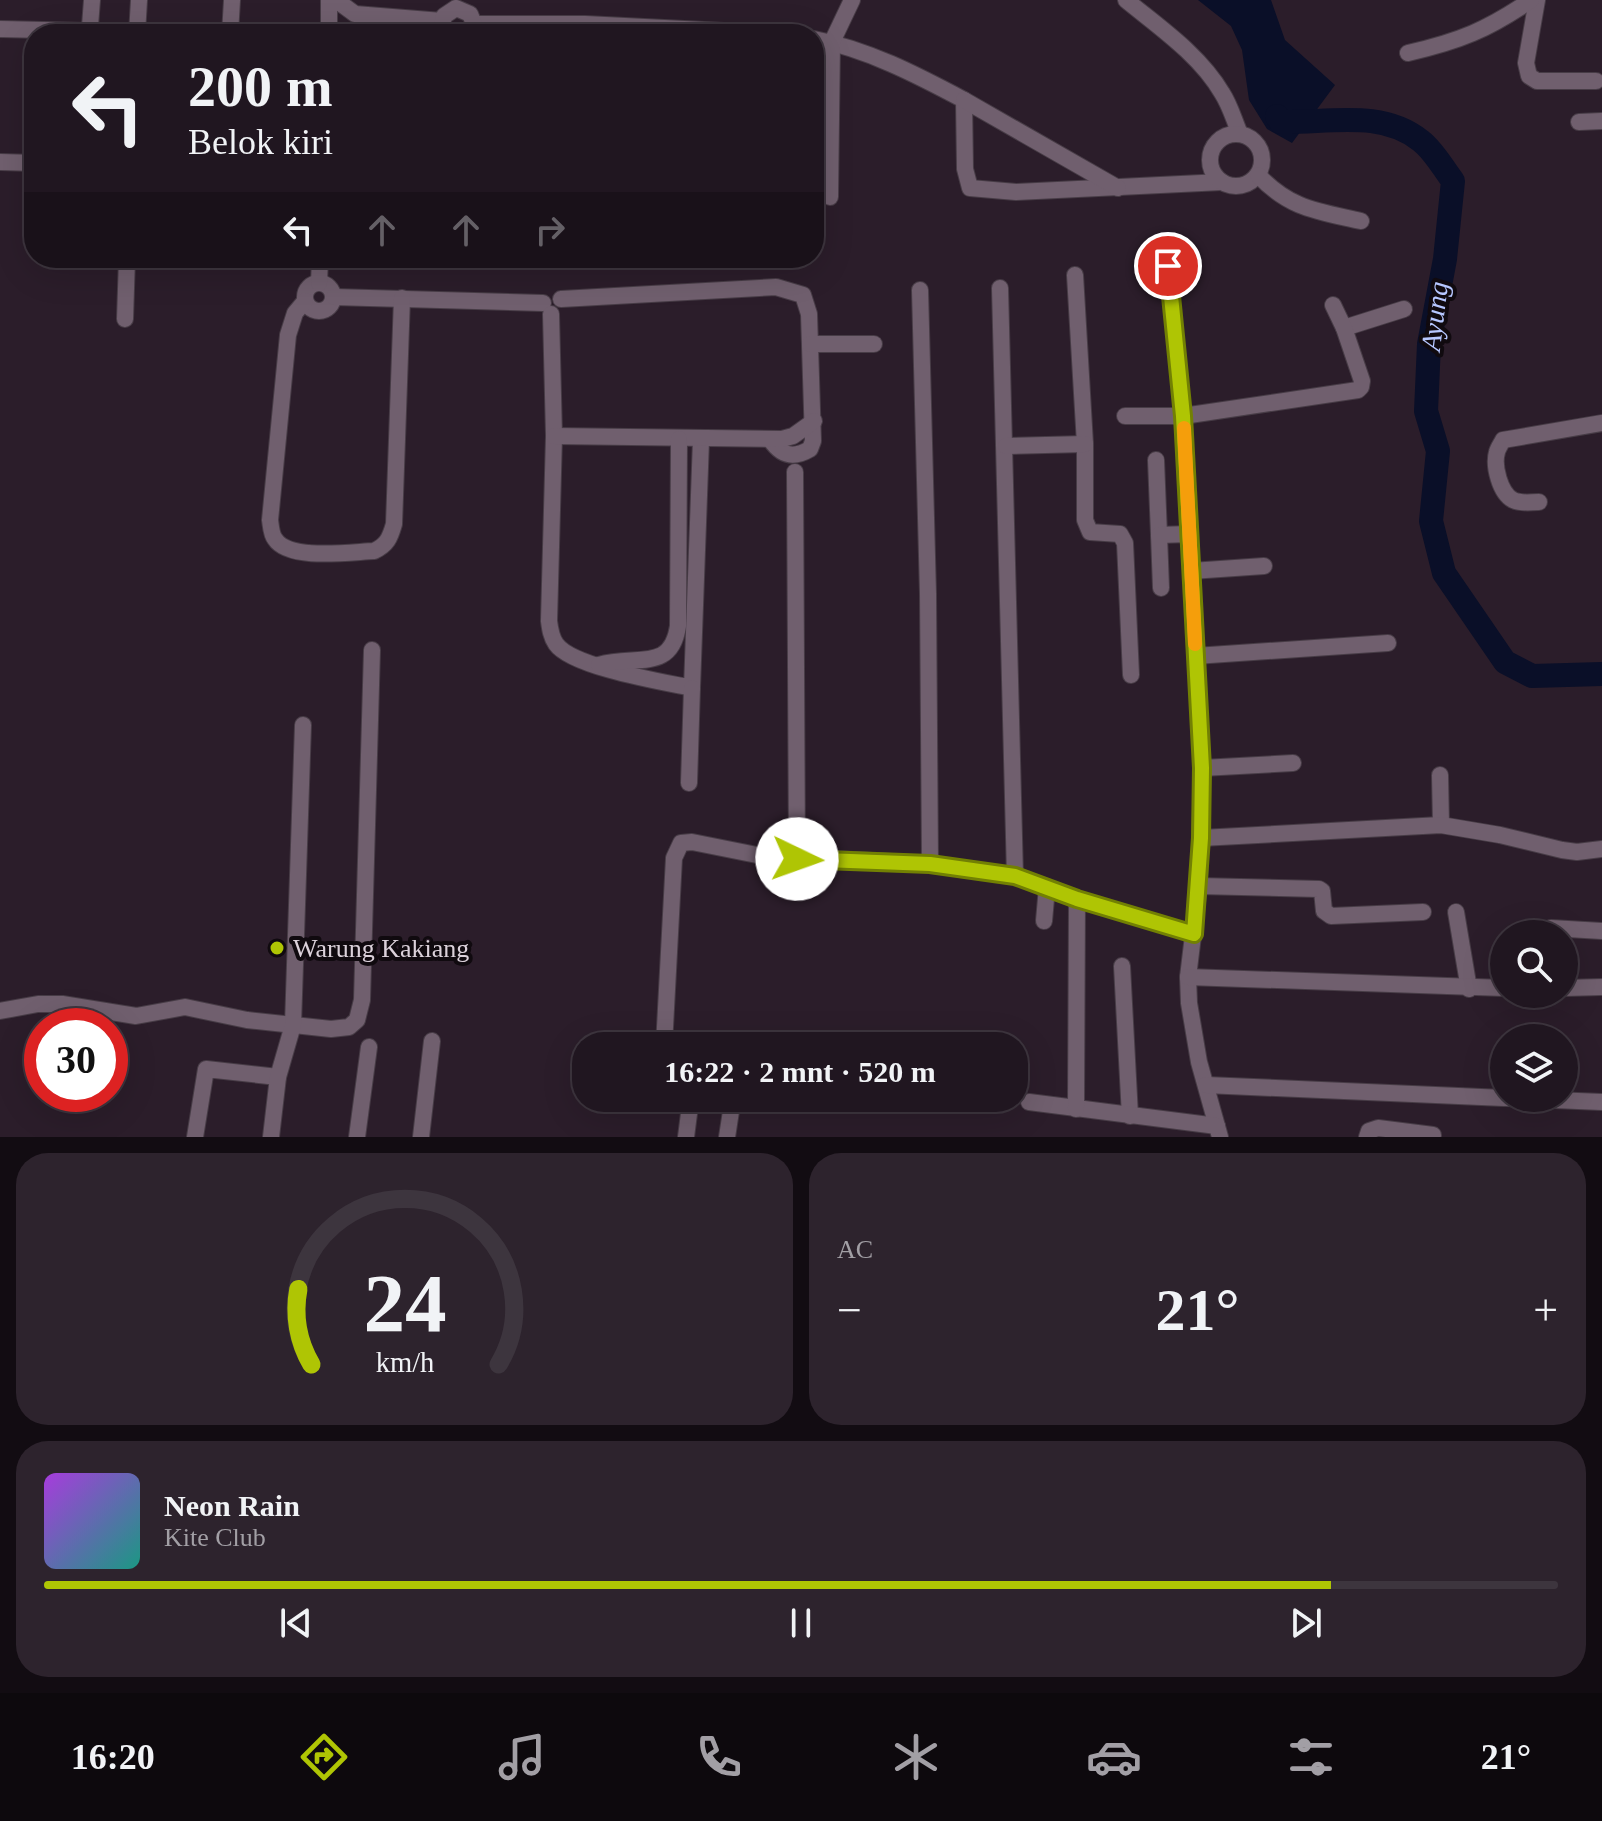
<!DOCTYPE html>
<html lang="id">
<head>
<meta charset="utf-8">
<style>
	:root { --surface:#201620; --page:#2d232d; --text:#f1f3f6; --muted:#a29fa5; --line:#3d353e; --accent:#afc504 }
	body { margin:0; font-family:"Times New Roman",serif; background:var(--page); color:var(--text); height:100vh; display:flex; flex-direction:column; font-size:30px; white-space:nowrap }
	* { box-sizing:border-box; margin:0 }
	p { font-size:26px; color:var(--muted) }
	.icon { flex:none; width:44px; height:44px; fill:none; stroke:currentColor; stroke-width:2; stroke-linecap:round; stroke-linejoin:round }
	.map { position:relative; height:1137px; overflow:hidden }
	.side { display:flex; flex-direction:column; gap:16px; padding:16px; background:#120c12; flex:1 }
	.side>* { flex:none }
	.top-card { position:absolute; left:24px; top:24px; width:800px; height:244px; border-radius:32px; box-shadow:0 8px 32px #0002,0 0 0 2px var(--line); background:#201620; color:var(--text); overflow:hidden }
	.controls { position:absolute; left:1490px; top:920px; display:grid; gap:16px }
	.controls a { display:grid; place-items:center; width:88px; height:88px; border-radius:50%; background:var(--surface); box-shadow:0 8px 32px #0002,0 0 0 2px var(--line); font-size:40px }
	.speed { position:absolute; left:24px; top:1008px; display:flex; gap:16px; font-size:40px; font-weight:700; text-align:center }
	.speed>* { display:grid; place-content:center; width:104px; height:104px; border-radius:50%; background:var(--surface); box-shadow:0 8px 32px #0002,0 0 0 2px var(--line); line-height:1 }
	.speed .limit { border:12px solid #d22; background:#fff; color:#111 }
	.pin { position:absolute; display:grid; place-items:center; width:68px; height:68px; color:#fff; margin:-34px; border:4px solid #fff; border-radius:50%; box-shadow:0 2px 8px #0007 }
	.me { position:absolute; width:88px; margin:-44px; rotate:93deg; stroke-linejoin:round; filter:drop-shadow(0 0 6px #0008) }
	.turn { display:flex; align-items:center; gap:28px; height:168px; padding:0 32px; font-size:36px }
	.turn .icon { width:104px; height:104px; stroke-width:2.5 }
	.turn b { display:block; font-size:56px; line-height:68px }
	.lanes { display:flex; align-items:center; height:76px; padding:0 32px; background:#0003; justify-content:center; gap:40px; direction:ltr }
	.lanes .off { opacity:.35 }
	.big { font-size:60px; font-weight:600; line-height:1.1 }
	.side .widget { flex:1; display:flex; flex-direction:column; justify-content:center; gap:12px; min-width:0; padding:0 28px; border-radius:32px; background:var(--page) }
	.side .dial { align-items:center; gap:0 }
	.dial svg { height:208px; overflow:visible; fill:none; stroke:var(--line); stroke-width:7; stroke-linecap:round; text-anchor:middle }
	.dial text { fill:var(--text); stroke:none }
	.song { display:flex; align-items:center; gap:24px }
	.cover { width:96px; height:96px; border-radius:12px; background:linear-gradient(135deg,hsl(280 70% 55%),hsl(170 70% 35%)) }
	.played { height:8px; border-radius:4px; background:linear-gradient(90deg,var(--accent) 85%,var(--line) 85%) }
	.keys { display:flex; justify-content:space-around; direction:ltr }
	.heat { display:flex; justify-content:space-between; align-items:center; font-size:44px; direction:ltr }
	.side .tiles { flex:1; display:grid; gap:16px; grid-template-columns:1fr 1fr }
	.widget:last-child { grid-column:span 2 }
	.trip { position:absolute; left:572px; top:1032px; width:456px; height:80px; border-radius:32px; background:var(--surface); box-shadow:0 8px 32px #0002,0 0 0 2px var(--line); font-weight:600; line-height:80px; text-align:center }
	.menu { display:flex; height:128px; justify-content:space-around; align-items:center; background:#0d090d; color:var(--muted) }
	.menu .icon { width:56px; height:56px }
	.menu .selected { color:var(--accent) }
	.menu b { font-size:36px; color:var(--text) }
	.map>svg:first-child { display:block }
	.water { fill:#0a0f28 }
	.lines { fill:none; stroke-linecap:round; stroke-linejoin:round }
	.river { stroke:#0a0f28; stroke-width:24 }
	.minor-casing { stroke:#473c46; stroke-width:18 }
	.minor { stroke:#705f6e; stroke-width:16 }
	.route-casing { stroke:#728003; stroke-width:20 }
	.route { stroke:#afc504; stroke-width:14 }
	.slow { stroke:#f59e0b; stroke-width:14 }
	.poi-dot { fill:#afc504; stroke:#100a0f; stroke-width:3 }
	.labels { text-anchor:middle; stroke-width:8; stroke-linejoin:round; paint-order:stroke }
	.poi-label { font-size:26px; fill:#dbd1da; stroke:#100a0f; text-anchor:start }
	.water-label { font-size:28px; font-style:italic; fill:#b6c7ff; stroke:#100a0f }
</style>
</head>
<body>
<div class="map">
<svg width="1602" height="1137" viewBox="0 0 1602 1137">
	<rect width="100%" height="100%" fill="#2b1d2a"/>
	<path class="water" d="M1198,0h73l14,40 50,45 -43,58 -25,-14 -18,-29 -7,-50 -11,-24z"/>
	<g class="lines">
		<path class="river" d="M1277,116l4,6c47,1 101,-13 140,19 13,10 22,27 32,40l-8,78 -16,85 -3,67 12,40 -7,70 13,52 61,89 27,14 70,-2"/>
		<defs>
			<g id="minor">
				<path d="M336,0l19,14 87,7"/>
				<path d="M1126,0c33,27 74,55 96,93 8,12 12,27 18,41"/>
				<path d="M1537,0l-11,63 3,13 8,5h59"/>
				<path d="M474,24h111l199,10"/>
				<path d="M0,29l87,2 3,-5 2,-26"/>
				<path d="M137,34l2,-34"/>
				<path d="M230,34l2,-34"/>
				<path d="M329,34v-34"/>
				<path d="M446,34l-4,-8 2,-10 12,-8 14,6 4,10 -3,9"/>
				<path d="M814,39c53,10 103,36 150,61l1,69 5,19 46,4 206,-10"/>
				<path d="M1408,53c52,-12 79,-23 123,-53"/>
				<path d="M964,100l154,88"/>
				<path d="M1579,122l23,-1"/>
				<circle cx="1236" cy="160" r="26"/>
				<path d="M0,162l34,1"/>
				<path d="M1258,175c32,34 59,36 103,46"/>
				<path d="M830,197l2,-155 20,-42"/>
				<path d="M1168,266l15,150 19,352 -3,118 -11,91 1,26 10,59 21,75"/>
				<path d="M1075,275l10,169v76l5,12 30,2 5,9 6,132"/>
				<circle cx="319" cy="297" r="14"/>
				<path d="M319,283l1,-25"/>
				<path d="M1000,288l15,588"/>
				<path d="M920,290l8,304 2,270"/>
				<path d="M334,297l209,6"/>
				<path d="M561,299l215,-12 27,8 6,19 4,127 -3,8c-17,10 -29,7 -40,-10"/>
				<path d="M305,301l-10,12 -7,22 -18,185c1,6 1,14 5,19 14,22 75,13 99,12 13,-6 16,-13 20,-27l8,-226"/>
				<path d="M551,314l3,122 -5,185c1,8 2,16 7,23 16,23 107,38 136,44l9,-248"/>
				<path d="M125,319l2,-61"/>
				<path d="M1344,328l60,-19"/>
				<path d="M810,344h64"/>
				<path d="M1125,416h58l175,-26 3,-3 1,-6 -18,-53 -11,-23"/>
				<path d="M554,436l228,3 11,-3 21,-15"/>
				<path d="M1006,446l79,-2"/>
				<path d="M1156,460l3,75"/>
				<path d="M795,472l2,387"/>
				<path d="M1539,502c-9,0 -18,2 -26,-2 -13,-7 -20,-34 -16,-48 1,-4 4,-8 6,-12l99,-17"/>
				<path d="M1191,571l73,-5"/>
				<path d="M1161,588l-2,-53 30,-1"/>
				<path d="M1195,656l193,-13"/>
				<path d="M599,665c37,-11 72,8 79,-39l1,-187"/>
				<path d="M1202,768l91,-5"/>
				<path d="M1440,775l1,50"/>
				<path d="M689,783l3,-95"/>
				<path d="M1201,838l240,-13 59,10 62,15 15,2 25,-3"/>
				<path d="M1199,886l120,3 3,2 2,20 7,5 92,-4"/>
				<path d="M1456,912l13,77"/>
				<path d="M1044,921l3,-34"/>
				<path d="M1551,928l51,3"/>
				<path d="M1122,966l8,150"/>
				<path d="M1188,977l316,11"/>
				<path d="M1564,988l38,-1"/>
				<path d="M0,1011l38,-7h24l74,12 49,-9 62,13 84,9 18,-2 8,-7 5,-20 10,-350"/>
				<path d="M664,1046l10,-188 7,-15 11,-1 65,13 173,9 85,12 62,23 117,35"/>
				<path d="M1206,1085l298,13"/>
				<path d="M1506,1098l96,4"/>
				<path d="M1029,1102l188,24"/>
				<path d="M1076,1109l1,-210"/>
				<path d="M195,1137l11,-68 72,8"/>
				<path d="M271,1137l7,-60 15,-52 10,-300"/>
				<path d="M357,1137l12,-90"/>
				<path d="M421,1137l11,-96"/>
				<path d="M686,1137l5,-39"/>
				<path d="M727,1137l6,-39"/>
				<path d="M1367,1137l2,-6 9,-3 55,7"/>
			</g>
		</defs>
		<use href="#minor" class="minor-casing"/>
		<use href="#minor" class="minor"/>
	</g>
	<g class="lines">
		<defs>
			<path id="route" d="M797,859l133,5 85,12 62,23 117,35 7,-96 1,-70 -19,-352 -15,-150"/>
		</defs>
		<use href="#route" class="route-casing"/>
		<use href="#route" class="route"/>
		<path class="slow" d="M1184,428l11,216"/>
	</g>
	<circle class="poi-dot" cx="277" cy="948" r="8"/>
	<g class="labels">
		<g class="poi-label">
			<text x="293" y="957">Warung Kakiang</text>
		</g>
		<g class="water-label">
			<text transform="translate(1434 316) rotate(-83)" y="10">Ayung</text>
		</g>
	</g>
</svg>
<div class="controls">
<a><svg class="icon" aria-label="search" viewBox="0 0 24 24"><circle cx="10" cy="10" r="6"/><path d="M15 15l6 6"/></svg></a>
<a><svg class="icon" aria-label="layers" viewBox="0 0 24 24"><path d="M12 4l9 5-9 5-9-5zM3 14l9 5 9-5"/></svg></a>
</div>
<div class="speed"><div class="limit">30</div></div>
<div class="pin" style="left:1168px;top:266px;background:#d93025"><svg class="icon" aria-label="arrive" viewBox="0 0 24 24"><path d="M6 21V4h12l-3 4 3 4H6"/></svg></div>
<svg class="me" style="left:797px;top:859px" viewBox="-20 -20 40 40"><circle r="19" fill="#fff"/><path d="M0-13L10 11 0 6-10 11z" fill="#afc504"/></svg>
<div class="trip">16:22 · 2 mnt · 520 m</div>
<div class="top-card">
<div class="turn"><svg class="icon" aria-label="left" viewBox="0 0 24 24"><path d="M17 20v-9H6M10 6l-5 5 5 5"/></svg><div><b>200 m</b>Belok kiri</div></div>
<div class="lanes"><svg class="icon" aria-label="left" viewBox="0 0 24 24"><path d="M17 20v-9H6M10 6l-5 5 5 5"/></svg><svg class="icon off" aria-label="ahead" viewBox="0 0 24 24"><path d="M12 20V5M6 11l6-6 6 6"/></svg><svg class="icon off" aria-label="ahead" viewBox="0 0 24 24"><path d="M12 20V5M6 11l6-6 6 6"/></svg><svg class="icon off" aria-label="right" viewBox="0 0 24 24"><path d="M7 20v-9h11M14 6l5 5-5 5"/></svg></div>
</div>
</div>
<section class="side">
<div class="tiles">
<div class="widget dial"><svg viewBox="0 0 100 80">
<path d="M14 69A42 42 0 1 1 86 69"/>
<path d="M14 69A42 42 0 0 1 9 40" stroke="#afc504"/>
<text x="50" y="56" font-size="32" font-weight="700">24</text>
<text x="50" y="72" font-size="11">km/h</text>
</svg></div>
<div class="widget"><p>AC</p>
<div class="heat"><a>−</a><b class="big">21°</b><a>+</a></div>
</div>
<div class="widget">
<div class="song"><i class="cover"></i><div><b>Neon Rain</b><p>Kite Club</p></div></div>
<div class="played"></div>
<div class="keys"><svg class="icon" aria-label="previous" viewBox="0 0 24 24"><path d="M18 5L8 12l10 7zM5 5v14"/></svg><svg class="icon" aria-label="pause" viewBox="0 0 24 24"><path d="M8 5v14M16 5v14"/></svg><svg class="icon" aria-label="next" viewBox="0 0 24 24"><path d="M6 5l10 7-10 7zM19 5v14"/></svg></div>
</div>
</div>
</section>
<nav class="menu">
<b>16:20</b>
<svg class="icon selected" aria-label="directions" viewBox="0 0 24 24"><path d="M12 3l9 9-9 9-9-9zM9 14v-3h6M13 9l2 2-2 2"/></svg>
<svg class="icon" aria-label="music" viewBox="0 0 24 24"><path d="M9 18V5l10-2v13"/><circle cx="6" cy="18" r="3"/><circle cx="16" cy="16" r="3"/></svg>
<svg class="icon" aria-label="phone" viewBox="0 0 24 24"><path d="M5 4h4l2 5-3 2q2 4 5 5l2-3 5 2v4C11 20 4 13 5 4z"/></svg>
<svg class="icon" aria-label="climate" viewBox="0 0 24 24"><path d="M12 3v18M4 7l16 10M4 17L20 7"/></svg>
<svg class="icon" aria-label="car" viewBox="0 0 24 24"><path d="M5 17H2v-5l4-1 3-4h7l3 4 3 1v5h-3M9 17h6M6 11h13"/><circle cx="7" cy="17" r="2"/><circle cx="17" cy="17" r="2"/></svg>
<svg class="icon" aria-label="filters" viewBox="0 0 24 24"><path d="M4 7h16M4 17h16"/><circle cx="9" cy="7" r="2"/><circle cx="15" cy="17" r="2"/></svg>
<b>21°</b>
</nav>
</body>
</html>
